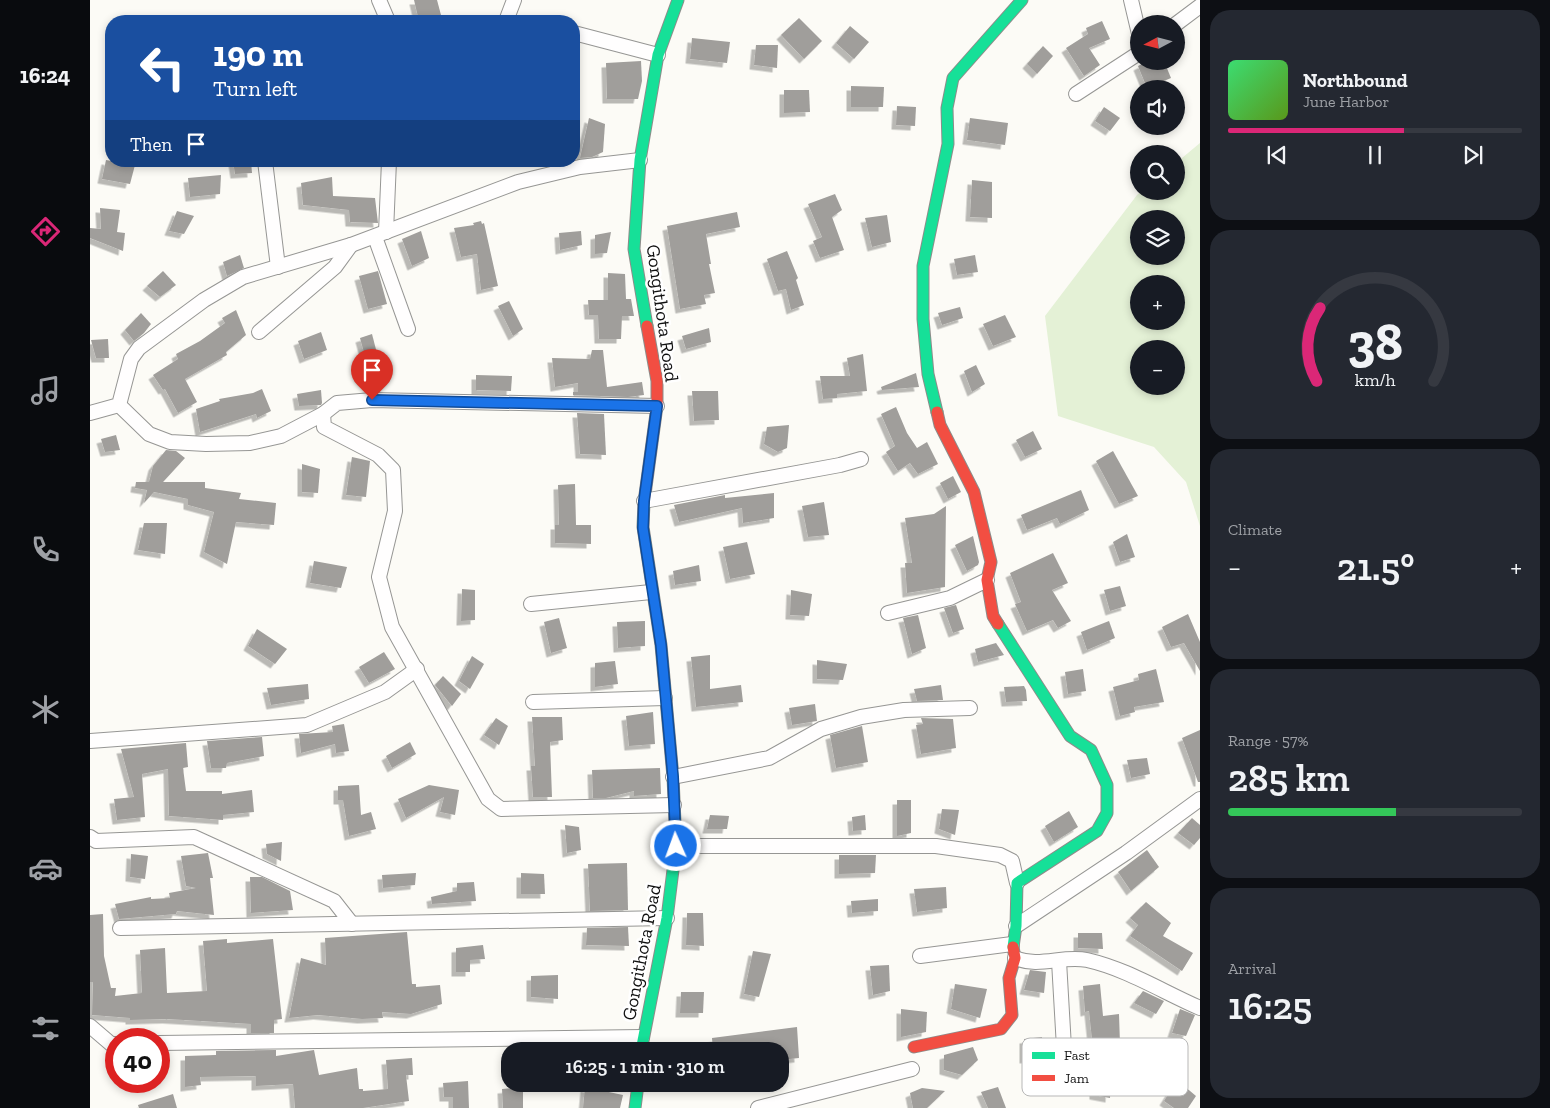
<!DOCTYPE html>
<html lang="en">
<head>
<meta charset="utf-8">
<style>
	:root { --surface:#171b24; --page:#242831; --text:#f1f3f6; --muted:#9ea1a6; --line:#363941; --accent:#db2777 }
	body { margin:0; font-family:"Zilla Slab",serif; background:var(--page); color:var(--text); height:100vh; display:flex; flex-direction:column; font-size:19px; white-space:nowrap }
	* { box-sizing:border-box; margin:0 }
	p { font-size:16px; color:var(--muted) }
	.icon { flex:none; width:28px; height:28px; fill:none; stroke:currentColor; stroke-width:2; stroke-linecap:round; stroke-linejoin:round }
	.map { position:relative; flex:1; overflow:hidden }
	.panel { display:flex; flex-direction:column; gap:10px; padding:10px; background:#0d0f14; width:350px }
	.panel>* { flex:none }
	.hud { position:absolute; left:15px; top:15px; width:475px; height:152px; border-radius:20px; box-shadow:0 2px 8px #0003; background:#1a4fa0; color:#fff; overflow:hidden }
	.needle { width:32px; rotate:263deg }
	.controls { position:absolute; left:1040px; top:15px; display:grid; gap:10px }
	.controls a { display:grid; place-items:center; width:55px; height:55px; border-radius:50%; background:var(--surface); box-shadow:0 2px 8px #0003; font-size:25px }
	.speed { position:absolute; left:15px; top:1028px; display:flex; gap:10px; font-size:25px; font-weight:700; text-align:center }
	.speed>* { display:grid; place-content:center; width:65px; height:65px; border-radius:50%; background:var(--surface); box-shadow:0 2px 8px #0003; line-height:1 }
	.speed .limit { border:8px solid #d22; background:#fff; color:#111 }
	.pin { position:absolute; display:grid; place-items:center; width:42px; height:42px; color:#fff; margin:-51px -21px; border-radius:50% 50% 50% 0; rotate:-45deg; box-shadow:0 0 5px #0007 }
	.pin .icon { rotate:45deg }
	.me { position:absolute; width:55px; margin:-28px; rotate:358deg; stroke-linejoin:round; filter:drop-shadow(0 0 4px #0008) }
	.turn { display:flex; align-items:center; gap:18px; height:105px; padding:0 25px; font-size:22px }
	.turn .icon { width:65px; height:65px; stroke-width:2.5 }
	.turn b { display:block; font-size:35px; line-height:42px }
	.then { display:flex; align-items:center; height:48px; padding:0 25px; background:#0003; gap:10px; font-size:19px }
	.big { font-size:38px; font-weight:600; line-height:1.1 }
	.panel .widget { flex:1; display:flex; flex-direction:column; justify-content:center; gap:8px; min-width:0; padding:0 18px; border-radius:20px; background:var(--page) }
	.panel .dial { align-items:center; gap:0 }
	.dial svg { height:130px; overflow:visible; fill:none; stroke:var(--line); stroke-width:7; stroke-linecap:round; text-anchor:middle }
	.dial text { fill:var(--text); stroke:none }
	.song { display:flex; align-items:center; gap:15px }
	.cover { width:60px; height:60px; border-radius:8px; background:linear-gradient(135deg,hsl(140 70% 55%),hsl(90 70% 35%)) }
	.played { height:5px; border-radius:2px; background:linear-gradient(90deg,var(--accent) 60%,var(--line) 60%) }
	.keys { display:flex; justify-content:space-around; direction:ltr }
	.heat { display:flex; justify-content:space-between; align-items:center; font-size:28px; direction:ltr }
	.charge { height:8px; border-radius:4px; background:linear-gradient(90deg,#34c759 57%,var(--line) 0) }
	.trip { position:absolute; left:411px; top:1042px; width:288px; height:50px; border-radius:20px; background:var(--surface); box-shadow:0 2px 8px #0003; font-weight:600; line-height:50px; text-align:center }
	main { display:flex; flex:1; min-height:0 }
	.dock { display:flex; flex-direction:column; width:90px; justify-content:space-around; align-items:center; background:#090b0e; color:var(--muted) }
	.dock .icon { width:35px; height:35px }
	.dock .on { color:var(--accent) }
	.dock b { font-size:22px; color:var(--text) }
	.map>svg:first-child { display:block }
	.green { fill:#e4f1d6; fill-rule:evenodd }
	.building { fill:#a09e9b; filter:url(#shadow) }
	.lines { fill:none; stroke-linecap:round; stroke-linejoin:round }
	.street-casing { stroke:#969694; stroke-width:16 }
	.fast-casing { stroke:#8d8c8a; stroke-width:13 }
	.jam-casing { stroke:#8d8c8a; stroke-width:13 }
	.street { stroke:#fffefe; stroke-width:14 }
	.fast { stroke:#16e098; stroke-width:11 }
	.jam { stroke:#f24e42; stroke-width:11 }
	.route-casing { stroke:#114b97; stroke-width:12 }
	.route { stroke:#1a73e8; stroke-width:9 }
	.labels { text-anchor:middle; stroke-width:5; stroke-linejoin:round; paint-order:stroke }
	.street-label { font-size:19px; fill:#101010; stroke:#fff }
	.key { fill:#fff; stroke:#b7b7b7; stroke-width:1 }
	.key-label { font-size:14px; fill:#101010 }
</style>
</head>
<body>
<main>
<nav class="dock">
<b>16:24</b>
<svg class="icon on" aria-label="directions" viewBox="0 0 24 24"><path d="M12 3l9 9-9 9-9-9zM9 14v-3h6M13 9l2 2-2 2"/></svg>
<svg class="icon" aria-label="music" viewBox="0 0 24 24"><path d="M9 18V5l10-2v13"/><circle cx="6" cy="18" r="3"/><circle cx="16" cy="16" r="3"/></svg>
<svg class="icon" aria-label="phone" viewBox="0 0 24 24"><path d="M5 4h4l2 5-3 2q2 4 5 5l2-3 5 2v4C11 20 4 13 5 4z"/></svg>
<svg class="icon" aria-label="climate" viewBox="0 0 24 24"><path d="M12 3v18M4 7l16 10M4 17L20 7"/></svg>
<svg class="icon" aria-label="car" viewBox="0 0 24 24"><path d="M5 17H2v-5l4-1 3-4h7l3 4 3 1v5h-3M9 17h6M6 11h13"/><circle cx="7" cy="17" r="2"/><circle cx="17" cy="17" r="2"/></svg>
<svg class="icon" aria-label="filters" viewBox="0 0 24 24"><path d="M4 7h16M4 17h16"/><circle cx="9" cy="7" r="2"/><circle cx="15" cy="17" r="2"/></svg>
</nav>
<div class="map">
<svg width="1110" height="1108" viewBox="0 0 1110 1108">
	<defs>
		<filter id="shadow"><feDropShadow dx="-4.5" dy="4.5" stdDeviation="0" flood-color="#0004"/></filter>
	</defs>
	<rect width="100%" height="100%" fill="#fcfbf6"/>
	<path class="green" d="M1110,143v383l-14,-44 -32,-35 -96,-31 -13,-100 92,-121 5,-4h34v-28zM1049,219h37v37h-37zM1049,284h37v37h-37zM1049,349h37v37h-37z"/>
	<g class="building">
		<path d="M324,0h23l4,15 -22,6z"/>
		<path d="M709,18l23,23 -18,18 -23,-24z"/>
		<path d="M1012,21l8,18 -21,9 11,17 -16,11 -18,-28 22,-14 -2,-6z"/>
		<path d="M760,26l19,16 -15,17 -18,-16z"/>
		<path d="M602,38l38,4 -3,21 -37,-4z"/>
		<path d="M666,45h22l-1,23 -23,-3z"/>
		<path d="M953,46l10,10 -16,18 -10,-10z"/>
		<path d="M551,61l1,20 -4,18h-31l-1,-36z"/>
		<path d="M1058,61h16l7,17 -24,10 -9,-22z"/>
		<path d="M761,86l33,1 -1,20h-32z"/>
		<path d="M694,90h25l1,22 -26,1z"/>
		<path d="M807,106l19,1 -1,19 -19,-1z"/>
		<path d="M1014,107l16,11 -10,13 -15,-10z"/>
		<path d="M499,118l16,6 -2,28 -11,5 -12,1z"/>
		<path d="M880,118l38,5 -3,22 -38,-5z"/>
		<path d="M16,160l29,5 -5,19 -28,-5z"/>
		<path d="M143,161h18l1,12 -17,1z"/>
		<path d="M131,175l-1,19 -30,3 -2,-19z"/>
		<path d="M242,177l1,19 42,2 3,25 -28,-1 -1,-12 -46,-5 -2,-22z"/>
		<path d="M882,180l20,2v36l-22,-1z"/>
		<path d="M745,194l7,16 -10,7 12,33 -24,8 -7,-17 9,-4 -14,-33z"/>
		<path d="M10,208l20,2 -3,22 8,1 -2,18 -33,-13v-10l11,1z"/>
		<path d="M87,211l17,5 -10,18 -15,-3z"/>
		<path d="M647,212l3,15 -34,7 5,30h-2l6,29 -11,2 2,9 -26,5 -13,-83z"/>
		<path d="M797,215l4,27 -19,5 -7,-29z"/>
		<path d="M391,221l1,3 2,-1 14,63 -17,4 -4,-36 -16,3 -7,-29 20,-3 -1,-2z"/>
		<path d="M331,231l8,27 -17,8 -10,-27z"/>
		<path d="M491,231l1,14 -22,5 -1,-17z"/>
		<path d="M521,232l-4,21 -12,1v-19z"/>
		<path d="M697,251l11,27 -2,2 8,25 -13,5 -5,-21 -8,2 -11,-32z"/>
		<path d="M150,255l4,13 -17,8 -4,-14z"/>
		<path d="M885,255l3,17 -21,3 -3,-16z"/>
		<path d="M73,271l13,14 -16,12 -13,-11z"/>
		<path d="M288,271l9,33 -19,5 -9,-33z"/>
		<path d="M518,273l17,1 1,25h5l3,17h-12l-1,23h-22l-1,-24h-9l-1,-15h20z"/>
		<path d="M419,301l14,28 -10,7 -15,-30z"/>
		<path d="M870,307l3,11 -21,7 -4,-12z"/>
		<path d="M146,310l10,25 -20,17 1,3 -42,24 12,23 -19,11 -13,-24 -2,1 -10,-15 25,-16 -2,-5 24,-13 25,-18 -3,-5z"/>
		<path d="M51,313l10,11 -7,9 -10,8 -9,-11z"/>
		<path d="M915,315l11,22 -23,9 -10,-22z"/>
		<path d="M619,328l2,14 -25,7 -4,-13z"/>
		<path d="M231,332l6,18 -23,9 -6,-18z"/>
		<path d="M282,334l8,31 -12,2 -8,-29z"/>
		<path d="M18,339l1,19h-13l-5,-18z"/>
		<path d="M502,350h11l4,37 35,-5 2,13 -16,2 -55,-2v-3h5v-9l-23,4 -3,-29 38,1z"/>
		<path d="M773,354l4,37 -30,3v4l-14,1 -3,-23h30l-3,-18z"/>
		<path d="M886,365l9,19 -13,8 -8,-21z"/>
		<path d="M826,373l3,14 -37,3 -1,-3z"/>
		<path d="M386,375l36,1 -1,15 -35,-1z"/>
		<path d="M172,389l9,22 -14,7 -1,-4 -56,18 -4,-23 24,-8 -1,-2 34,-6z"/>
		<path d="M231,390l1,13 -1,2 -22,1 -2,-12z"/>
		<path d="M602,391h26l1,29 -25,1z"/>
		<path d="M806,407l11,26 10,15 10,-6 11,22 -20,10 -8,-11 -12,8 -12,-19 9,-6 -14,-32z"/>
		<path d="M487,413l27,1 2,41 -26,-1z"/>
		<path d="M699,425l-2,23 -9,4 -14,-8 3,-17z"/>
		<path d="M943,431l9,18 -17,8 -9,-17z"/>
		<path d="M26,435l4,15 -15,2 -4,-13z"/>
		<path d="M76,450l10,1 9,7 -22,24h42v6l36,5 -2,6 37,4 -2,22 -38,-3 -9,42 -23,-12 10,-40 -26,-7v-6l-34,-7 -10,11 3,-13 -12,-2 1,-6h13l4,-16z"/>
		<path d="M1023,451l25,45 -19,8 -23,-43z"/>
		<path d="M262,457l18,4 -4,36 -20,-2z"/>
		<path d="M212,464l18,5 -2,24 -16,-1z"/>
		<path d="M863,476l8,16 -13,7 -8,-16z"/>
		<path d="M485,484l1,41h15v19l-36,-1v-18h4l-1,-40z"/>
		<path d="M991,490l8,20 -29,14 -3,-6 -30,12 -6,-15z"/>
		<path d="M684,493v25l-31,5 -1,-15 -63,14 -5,-17 51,-10v3z"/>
		<path d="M734,502l5,33 -21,2 -6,-31z"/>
		<path d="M856,506l-1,81 -38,6 -2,-30h7l-7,-45 29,-4z"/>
		<path d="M54,523h23l-2,31 -27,-4z"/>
		<path d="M1037,534l8,23 -15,5 -7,-20z"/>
		<path d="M883,536l6,26 -1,3 -11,6 -12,-26z"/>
		<path d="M657,542l8,32 -25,5 -7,-32z"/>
		<path d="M963,553l15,30 -16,7 19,31 -13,7 -5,-8 -26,11 -12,-27 6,-2 -11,-29z"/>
		<path d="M224,561l33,6 -6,21 -31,-5z"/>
		<path d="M609,565l2,16 -26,4 -2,-14z"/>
		<path d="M1030,586l6,20 -16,5 -6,-21z"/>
		<path d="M372,589l13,1v30l-14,1z"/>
		<path d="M701,590l21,4 -3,22 -19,-1z"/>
		<path d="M866,605l8,24 -11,4 -9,-25z"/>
		<path d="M1098,614l12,28v29l-16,-28 -13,4 -9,-20z"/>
		<path d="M828,615l8,33 -14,6 -9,-36z"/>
		<path d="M469,618l8,30 -16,5 -7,-31z"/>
		<path d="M555,621v25l-27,2 -1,-26z"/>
		<path d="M1019,621l6,17 -28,12 -6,-18z"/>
		<path d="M167,629l30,20 -12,15 -27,-18z"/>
		<path d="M906,643l8,12 -26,7 -3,-13z"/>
		<path d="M294,652l11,17 -26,14 -10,-16z"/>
		<path d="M620,655v34l31,-4 2,17 -47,5 -5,-50z"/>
		<path d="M382,656l12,8 -14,25 -11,-8z"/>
		<path d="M727,660l30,4 -4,16 -26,-1z"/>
		<path d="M525,661l3,23 -23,3v-24z"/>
		<path d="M993,669l3,22 -18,3 -3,-22z"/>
		<path d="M1066,669l8,33 -30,5 1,5 -15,4 -7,-29 26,-7 -1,-6z"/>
		<path d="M353,676l18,18 -9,12 -17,-21z"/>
		<path d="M218,684l1,15 -38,6 -4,-17z"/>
		<path d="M851,685l2,15 -26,1 -3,-12z"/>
		<path d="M934,686l2,4 1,11 -21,1 -2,-15z"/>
		<path d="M725,704l2,17 -25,4 -3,-17z"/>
		<path d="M563,712l2,32 -26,2 -3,-30z"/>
		<path d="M442,717h30l1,23 -13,2 2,55h-19l-2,-31h4z"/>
		<path d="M406,718l12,8 -9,19 -15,-10z"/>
		<path d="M831,718l32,1 3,29 -35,6 -5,-29 7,-1z"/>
		<path d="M254,724l5,27 -13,2 -1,-9 -34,9 -2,-19 34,-2 -1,-6z"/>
		<path d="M772,726l6,36 -32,6 -6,-33z"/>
		<path d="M1110,730v52h-2l-16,-44z"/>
		<path d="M172,737l2,19 -37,7 -1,5h-15l-4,-27z"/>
		<path d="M320,742l6,12 -24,14 -6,-12z"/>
		<path d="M96,743l2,24 -5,1 3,23h36v3l30,-4 2,22 -31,3v5l-54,-4 -1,-47 -26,5 3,43 -28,3 -3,-21 20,-2 -13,-48z"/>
		<path d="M1057,758l3,16 -19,4 -4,-18z"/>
		<path d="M570,768l1,26 -27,2v-5l-28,7h-13l-1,-28z"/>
		<path d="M269,785l2,30 10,-3 5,17 -27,7 -6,-36h-5v-14z"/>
		<path d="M339,785l30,5 -4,25 -15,-3 4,-15 -38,21 -8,-19z"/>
		<path d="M807,800h14v33l-14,3z"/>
		<path d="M852,809l17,1 -4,25 -16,-6z"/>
		<path d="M979,811l9,16 -24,15 -9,-16z"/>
		<path d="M620,815l19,1 -2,13h-20z"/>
		<path d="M775,815l1,15 -13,1 -1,-14z"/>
		<path d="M1102,818l8,7v13l-6,7 -16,-12z"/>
		<path d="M475,825l14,2 2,23 -14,3z"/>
		<path d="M192,842l-1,19 -14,-7 -1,-10z"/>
		<path d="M1057,850l12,17 -28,24 -13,-19z"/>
		<path d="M118,853l5,25h-3l4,37 -37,-4 -1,3 -57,5 -4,-15 36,-7v2l19,-1 -1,-5 27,-5 -10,-2 -5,-30z"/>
		<path d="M41,854l17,2 -3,23 -15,-2z"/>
		<path d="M749,855h37l-1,18 -36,1z"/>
		<path d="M537,863l1,47 -38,1 -2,-47z"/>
		<path d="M326,873l-1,12 -32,3 -1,-13z"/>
		<path d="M431,873l23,1 1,20h-24z"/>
		<path d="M160,877h12l28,14 3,19 -42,3z"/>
		<path d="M384,882l2,19 -44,3 -1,-7 26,-6v-8z"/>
		<path d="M856,887l1,21 -30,4 -3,-23z"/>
		<path d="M788,899v12l-26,2 -1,-12z"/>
		<path d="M1056,902l25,21 -8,13 30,17 -11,18 -52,-35 8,-11 -8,-7z"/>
		<path d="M597,913h16l1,33 -18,-1z"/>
		<path d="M13,914l1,42 7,32h5l-1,8 27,-3 -2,-43 25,-2 2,45 40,-2 -4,-50 24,-2v4l46,-4 9,80 -8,1v13h-23v-9l-84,-5 -37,1v-2l-38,-3 1,-33h-3v-67z"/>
		<path d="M538,927l1,19 -43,-1 1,-17z"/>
		<path d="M317,932l5,52h4v3l24,-2 2,19 -31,10 -29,-2 1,6 -21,1 -44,-4 -29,3 12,-60 25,7 -1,-27z"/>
		<path d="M988,933h24l1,16 -25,-1z"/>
		<path d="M393,945l2,14 -15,1v12h-14v-24z"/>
		<path d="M663,951l18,3 -12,43 -15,-3z"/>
		<path d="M799,965l1,26 -17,4 -3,-29z"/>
		<path d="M940,970l16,2 -2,21 -20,-3z"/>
		<path d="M468,975v24l-27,-2v-21z"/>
		<path d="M865,984l32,5 -7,29 -29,-9z"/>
		<path d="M1010,984l3,32 16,-2 1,30 -6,-1v6h-2l-2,49 -16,-3 -1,-46 -4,-38 -4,1 -2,-26z"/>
		<path d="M1053,991l21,10 -8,13 -22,-11z"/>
		<path d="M591,992h23l-1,21h-23z"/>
		<path d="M811,1009l26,3 -1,20 -25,5z"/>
		<path d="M1090,1009l15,6 -9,21 -14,-3z"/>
		<path d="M707,1027l2,31 -19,2v-9h-67l-1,-13z"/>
		<path d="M952,1037l-1,20 -17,2v-20z"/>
		<path d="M883,1047l5,13 -16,15 -18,-5v-15z"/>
		<path d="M186,1050v6l38,-6 5,25 38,-7 2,21h4v2l25,-2 -2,-29 26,-2 1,17h-7l3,26 -46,7h-68l-2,-24 -37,2v-10l-56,1 1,8 -16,2v-31l31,-1v-4z"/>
		<path d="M1087,1080l19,16 -8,12h-14l-10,-7z"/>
		<path d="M378,1081l1,27h-16v-11h-9l-1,-14z"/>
		<path d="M433,1087v21h-20l-1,-19z"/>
		<path d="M495,1087l38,8 -3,13h-37z"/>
		<path d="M908,1087l8,21h-18l-7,-16z"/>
		<path d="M832,1088l23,3 -18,17h-14l-3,-15z"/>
		<path d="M83,1094l4,14h-38l-1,-3z"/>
	</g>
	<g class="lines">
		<defs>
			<g id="street">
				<path d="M289,0l9,21"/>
				<path d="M1041,0l8,34"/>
				<path d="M416,21l8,-21"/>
				<path d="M1086,24l24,-18"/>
				<path d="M484,33l84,22"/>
				<path d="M986,94l63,-41"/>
				<path d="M175,161l13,106"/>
				<path d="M296,232l3,-71"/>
				<path d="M285,237l33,92"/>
				<path d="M169,332l76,-65 16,-22"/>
				<path d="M29,405l30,29 21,8 36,2 44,-1 31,-7 42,-22 14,-11 35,-3 285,6"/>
				<path d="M0,413l29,-8 12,-46 8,-11 65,-48 39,-23 108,-32 167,-63 62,-15 60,-7"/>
				<path d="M233,414l1,13 54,28 15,15 2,41 -16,66 13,50 96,172 13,10 173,-4"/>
				<path d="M554,501l196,-36 21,-6"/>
				<path d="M441,604l120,-12"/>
				<path d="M798,613l62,-15 37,-18"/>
				<path d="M443,702l132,-4"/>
				<path d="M0,741l217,-16 78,-33 32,-23"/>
				<path d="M583,777l96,-19 52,-29 40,-12 43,-7 66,-2"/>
				<path d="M0,837l6,4 98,-4 140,64 18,23"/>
				<path d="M586,846h260l64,9 12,6 5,22"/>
				<path d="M926,926l110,-73 74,-54"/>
				<path d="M30,928l547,-10"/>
				<path d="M830,956l92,-12"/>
				<path d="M925,958c24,10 48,-3 72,2 40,9 76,32 113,48"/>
				<path d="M969,961l6,104"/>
				<path d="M0,1026l21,18h5"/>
				<path d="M69,1043l483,-6"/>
				<path d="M668,1108l154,-39"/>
			</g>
			<g id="fast">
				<path d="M557,326l-13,-77 6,-89 18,-105 20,-55"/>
				<path d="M847,412l-9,-38 -5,-55v-53l25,-122 -1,-36 6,-30 69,-78"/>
				<path d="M908,624l72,112 21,14 16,35v28l-10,18 -80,52 -1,43 -3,21"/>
				<path d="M551,1051l26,-133 9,-72 -3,-69 -12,-132 -18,-118 1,-25"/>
				<path d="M545,1108l3,-24"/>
			</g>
			<g id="jam">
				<path d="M847,412l3,13 34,67 17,70 -4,18 6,36 5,8"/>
				<path d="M554,502l13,-96v-25l-10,-55"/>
				<path d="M824,1047l87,-18 11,-14 -3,-37 6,-20 -2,-11"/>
			</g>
		</defs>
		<use href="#street" class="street-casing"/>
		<use href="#fast" class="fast-casing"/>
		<use href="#jam" class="jam-casing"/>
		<use href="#street" class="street"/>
		<use href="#fast" class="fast"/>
		<use href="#jam" class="jam"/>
	</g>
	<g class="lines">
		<defs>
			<path id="route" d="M282,400l285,6 -13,95 -1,27 18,117 12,132 3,69"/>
		</defs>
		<use href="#route" class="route-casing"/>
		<use href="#route" class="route"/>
	</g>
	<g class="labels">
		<g class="street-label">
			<text transform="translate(573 313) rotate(82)" y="7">Gongithota Road</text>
			<text transform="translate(551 952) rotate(-79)" y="7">Gongithota Road</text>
		</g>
	</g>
	<rect x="932" y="1038" width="166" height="58" rx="8" class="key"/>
	<rect x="942" y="1052" width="23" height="7" fill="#16e098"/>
	<rect x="942" y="1075" width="23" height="6" fill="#f24e42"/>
	<g class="key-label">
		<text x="974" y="1060">Fast</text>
		<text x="974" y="1083">Jam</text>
	</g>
</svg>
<div class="controls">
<a><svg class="needle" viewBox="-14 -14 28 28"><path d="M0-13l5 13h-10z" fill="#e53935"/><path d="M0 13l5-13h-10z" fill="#9ea1a6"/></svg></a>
<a><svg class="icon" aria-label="sound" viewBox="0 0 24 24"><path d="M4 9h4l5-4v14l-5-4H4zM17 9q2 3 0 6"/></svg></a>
<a><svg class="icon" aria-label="search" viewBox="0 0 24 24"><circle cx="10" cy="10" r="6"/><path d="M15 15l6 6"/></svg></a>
<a><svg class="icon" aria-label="layers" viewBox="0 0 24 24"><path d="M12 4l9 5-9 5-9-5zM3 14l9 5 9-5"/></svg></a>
<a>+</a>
<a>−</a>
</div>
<div class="speed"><div class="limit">40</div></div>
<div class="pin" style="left:282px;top:400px;background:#d93025"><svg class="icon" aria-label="arrive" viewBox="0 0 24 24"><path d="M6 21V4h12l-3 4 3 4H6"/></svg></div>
<svg class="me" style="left:586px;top:846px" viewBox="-20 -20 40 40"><circle r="17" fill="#1a73e8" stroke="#fff" stroke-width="3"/><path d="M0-11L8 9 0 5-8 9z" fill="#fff"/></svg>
<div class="trip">16:25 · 1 min · 310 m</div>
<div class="hud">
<div class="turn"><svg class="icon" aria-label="left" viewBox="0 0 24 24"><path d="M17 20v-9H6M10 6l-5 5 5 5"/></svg><div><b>190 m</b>Turn left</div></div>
<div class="then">Then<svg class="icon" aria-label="arrive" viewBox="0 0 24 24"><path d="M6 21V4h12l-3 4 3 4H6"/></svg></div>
</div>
</div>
<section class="panel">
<div class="widget">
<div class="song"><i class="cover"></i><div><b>Northbound</b><p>June Harbor</p></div></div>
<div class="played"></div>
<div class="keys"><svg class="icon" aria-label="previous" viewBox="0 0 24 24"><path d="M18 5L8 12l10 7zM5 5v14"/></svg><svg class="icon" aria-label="pause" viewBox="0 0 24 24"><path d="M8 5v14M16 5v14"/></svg><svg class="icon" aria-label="next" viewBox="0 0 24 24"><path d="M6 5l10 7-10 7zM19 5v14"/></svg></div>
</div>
<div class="widget dial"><svg viewBox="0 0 100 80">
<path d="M14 69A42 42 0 1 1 86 69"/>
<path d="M14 69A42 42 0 0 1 16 24" stroke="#db2777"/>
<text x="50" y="56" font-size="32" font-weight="700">38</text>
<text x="50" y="72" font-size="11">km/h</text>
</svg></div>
<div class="widget"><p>Climate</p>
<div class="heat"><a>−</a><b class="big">21.5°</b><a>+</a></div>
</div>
<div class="widget"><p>Range · 57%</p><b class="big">285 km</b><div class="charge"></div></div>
<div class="widget"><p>Arrival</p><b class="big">16:25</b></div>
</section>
</main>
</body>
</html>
